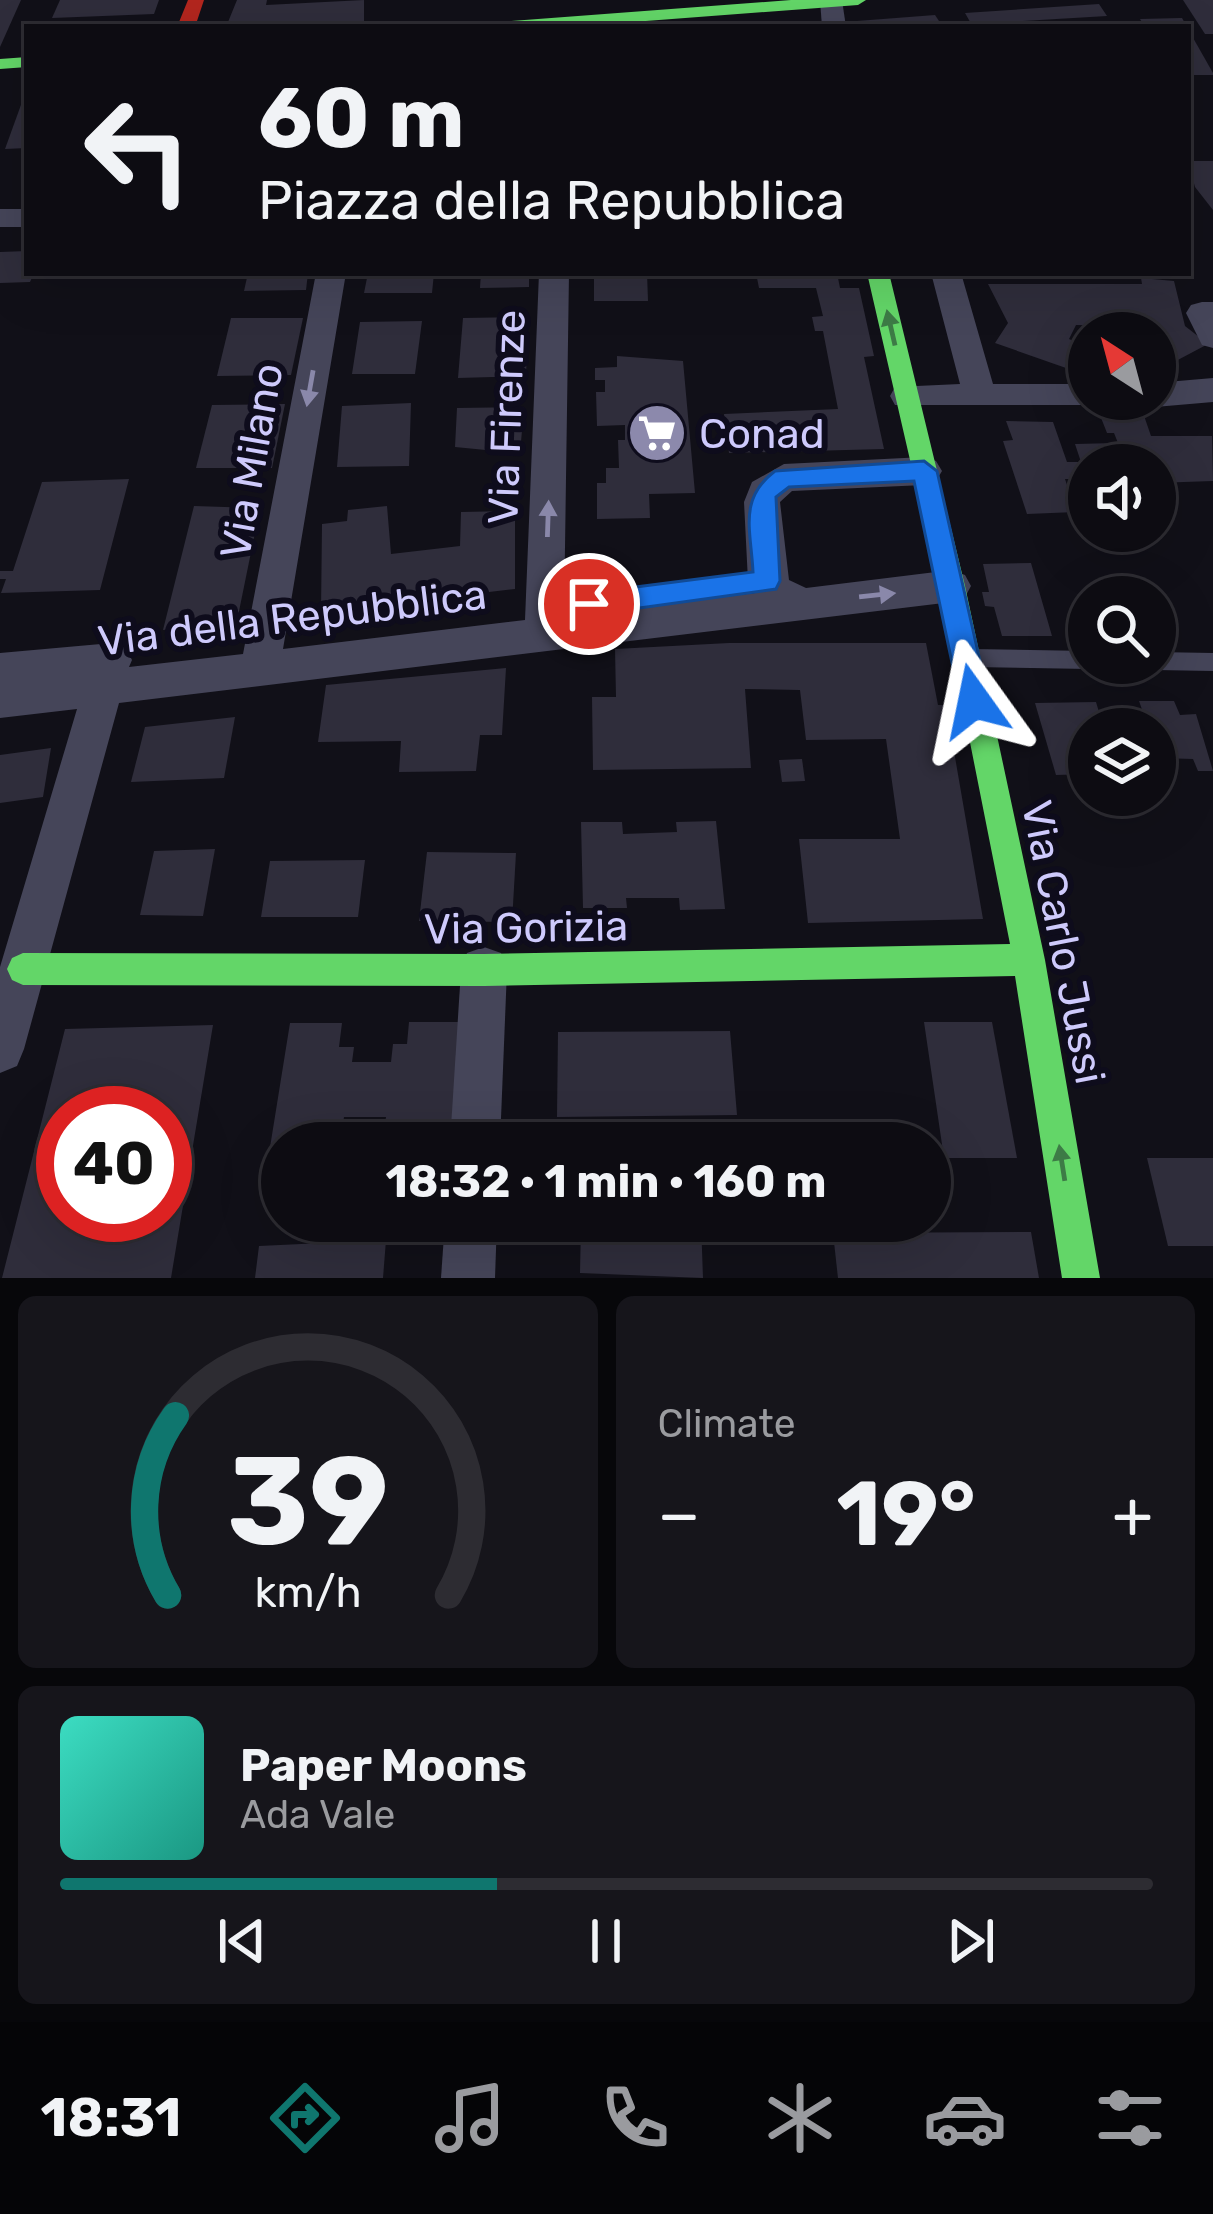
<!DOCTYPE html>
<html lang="en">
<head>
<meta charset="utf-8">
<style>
	:root { --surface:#0d0c12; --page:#16151b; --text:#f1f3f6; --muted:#9a9b9f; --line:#2d2c32; --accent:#0f766e }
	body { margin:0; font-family:Rubik,sans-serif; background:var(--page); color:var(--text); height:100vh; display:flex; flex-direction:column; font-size:45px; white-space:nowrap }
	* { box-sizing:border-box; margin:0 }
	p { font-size:39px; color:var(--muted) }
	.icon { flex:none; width:66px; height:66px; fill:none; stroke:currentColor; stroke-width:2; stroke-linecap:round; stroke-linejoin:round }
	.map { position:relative; height:1278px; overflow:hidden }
	.side { display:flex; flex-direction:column; gap:18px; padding:18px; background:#07070a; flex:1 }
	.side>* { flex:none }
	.top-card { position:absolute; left:24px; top:24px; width:1167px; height:252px; border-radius:0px; box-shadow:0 12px 48px #0002,0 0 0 3px var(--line); background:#0d0c12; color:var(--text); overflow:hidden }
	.needle { width:78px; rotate:324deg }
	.controls { position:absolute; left:1068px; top:312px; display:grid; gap:24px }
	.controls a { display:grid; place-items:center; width:108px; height:108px; border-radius:50%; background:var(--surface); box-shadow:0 12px 48px #0002,0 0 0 3px var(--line); font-size:60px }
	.speed { position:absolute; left:36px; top:1086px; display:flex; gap:24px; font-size:60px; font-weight:700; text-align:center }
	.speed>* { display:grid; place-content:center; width:156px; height:156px; border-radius:50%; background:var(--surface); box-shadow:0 12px 48px #0002,0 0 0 3px var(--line); line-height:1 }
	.speed .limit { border:18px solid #d22; background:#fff; color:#111 }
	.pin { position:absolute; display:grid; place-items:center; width:102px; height:102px; color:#fff; margin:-51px; border:6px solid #fff; border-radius:50%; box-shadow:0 3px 12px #0007 }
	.me { position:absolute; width:132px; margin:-66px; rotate:348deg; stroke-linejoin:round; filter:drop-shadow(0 0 9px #0008) }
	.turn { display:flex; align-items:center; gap:42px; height:252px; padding:0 36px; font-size:54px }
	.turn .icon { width:156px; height:156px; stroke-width:2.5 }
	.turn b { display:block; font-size:84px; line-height:102px }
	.big { font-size:90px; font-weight:700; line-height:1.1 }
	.side .card { flex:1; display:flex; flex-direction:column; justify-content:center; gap:18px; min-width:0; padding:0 42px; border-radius:18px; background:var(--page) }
	.side .dial { align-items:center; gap:0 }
	.dial svg { height:312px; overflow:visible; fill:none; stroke:var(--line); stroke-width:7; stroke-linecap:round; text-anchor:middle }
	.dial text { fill:var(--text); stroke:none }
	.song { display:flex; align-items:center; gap:36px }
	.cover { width:144px; height:144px; border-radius:18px; background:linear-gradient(135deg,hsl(170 70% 55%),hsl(170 70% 35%)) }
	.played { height:12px; border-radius:6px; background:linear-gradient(90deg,var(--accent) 40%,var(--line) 40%) }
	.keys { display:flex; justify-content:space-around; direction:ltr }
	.heat { display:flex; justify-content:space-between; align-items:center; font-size:66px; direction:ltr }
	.side .tiles { flex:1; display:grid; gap:18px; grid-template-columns:1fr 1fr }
	.card:last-child { grid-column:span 2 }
	.trip { position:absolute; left:261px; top:1122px; width:690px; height:120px; border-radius:60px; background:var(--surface); box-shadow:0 12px 48px #0002,0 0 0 3px var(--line); font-weight:700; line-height:120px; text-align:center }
	.tab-bar { display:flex; height:192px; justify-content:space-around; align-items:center; background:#050507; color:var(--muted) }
	.tab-bar .icon { width:84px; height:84px }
	.tab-bar .active { color:var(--accent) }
	.tab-bar b { font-size:54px; color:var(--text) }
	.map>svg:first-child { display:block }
	.building { fill:#2f2d3b; fill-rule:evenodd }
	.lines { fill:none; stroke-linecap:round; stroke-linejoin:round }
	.lane { fill:#454559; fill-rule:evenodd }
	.street { fill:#454559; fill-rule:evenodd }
	.fast { fill:#63d668; fill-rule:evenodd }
	.jam { fill:#b3261e; fill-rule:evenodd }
	.oneway { fill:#3d7b46 }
	.oneway2 { fill:#8a88aa }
	.route { fill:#1a73e8; stroke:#114b97; stroke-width:3 }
	.labels { text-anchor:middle; stroke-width:12; stroke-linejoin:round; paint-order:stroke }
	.street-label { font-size:42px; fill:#cecafc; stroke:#0e0c1c }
	.poi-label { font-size:42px; fill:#cecafc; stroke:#0e0c1c; text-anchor:start }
</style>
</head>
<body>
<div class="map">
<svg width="1213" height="1278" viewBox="0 0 1213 1278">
	<rect width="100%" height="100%" fill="#111018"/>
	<g class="building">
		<path d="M0,0h21l-21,47z"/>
		<path d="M60,0h99l-5,14 -102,4z"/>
		<path d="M237,0h30l-1,5 98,-5v22l-138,5z"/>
		<path d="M1183,0h30v34h-8z"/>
		<path d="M1099,4l8,12 -84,5 3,6h-53l-8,-14z"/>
		<path d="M935,15l8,12h-83l-3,-6z"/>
		<path d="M1182,18l5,9h-42l-5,-8z"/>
		<path d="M1188,29l25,44v2h-25z"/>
		<path d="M26,91l1,57 -22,1z"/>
		<path d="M1188,161h25v49l-18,-23z"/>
		<path d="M27,251v22h7l-4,9 -30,1v-31z"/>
		<path d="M248,273h60l-2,17 -62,1z"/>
		<path d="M368,273h66l-2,20h-68z"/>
		<path d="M481,273h48v14l-49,1z"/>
		<path d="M594,273h53l1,28h-54z"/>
		<path d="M756,273h81l3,15h19l15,68 -10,1 20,92 -155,4 -5,-39 114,-5 -15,-78h-8l-3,-14 11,-1 -7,-28h-57z"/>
		<path d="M1141,278l33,3 11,45 23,18 -51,27 -2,-38h-26l-9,-7 -44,-1 -7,14 11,5 -14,24 -71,-25 13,-20 -20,-39h154z"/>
		<path d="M528,317l-2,59 -68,2 5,-60z"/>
		<path d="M231,318h72l-12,57 -74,1z"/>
		<path d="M422,321l-7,53h-63l8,-52z"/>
		<path d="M617,356l66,5 12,132 -46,1 1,24 -53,1v-36h9v-15h13l-1,-28h7v-15l-28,1 -1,-34h9v-12h-10v-12l22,-1z"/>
		<path d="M411,403l-2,63 -72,1 5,-61z"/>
		<path d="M285,404l-13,64h-76l16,-63z"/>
		<path d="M1140,404l11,32h61l1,45 -58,2v-18h-66v21h-13l-2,-7h-9l11,33 -49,2 -24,-73 10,-1 -7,-19 47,1 14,40h14l-6,-18 43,-1 -4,-10h-7l-11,-28z"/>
		<path d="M524,407l-3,35h-25v9l-41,-4 2,-39z"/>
		<path d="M129,479l-29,111 -99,3 5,-14h-6v-8h13l29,-89z"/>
		<path d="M194,506l66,2 -23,113 -74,9z"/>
		<path d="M387,506l4,48 69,-8 1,-34 54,-1v78l-194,23 1,-88 25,-3 1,-11z"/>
		<path d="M1031,563l21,73h-50l-8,-29 -9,-1 -3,-14h7l-6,-28z"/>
		<path d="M1101,591l61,1 14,41h-21v-36h-53z"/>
		<path d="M729,643h197l12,62h8l37,214 -175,4 -9,-84h101l-14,-100 -80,1 -6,-50 -55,-1 6,79 -158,2 -1,-73h24l-1,-48z"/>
		<path d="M506,668l-4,67h-22l-4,36 -77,1 2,-31 -83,1 8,-57z"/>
		<path d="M1139,701h35l6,14 16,-1 17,57h-15l-5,-12 -34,-1 -4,-29h-6z"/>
		<path d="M1096,702l8,27h-15v45l-33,1 -21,-72z"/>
		<path d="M235,717l-11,61 -93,4 14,-55z"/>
		<path d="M51,748l-8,49 -43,6v-48z"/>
		<path d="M802,759l3,22 -23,1 -3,-22z"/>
		<path d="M716,821l9,88 -45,1 -1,-12h-53l1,10h-44l-2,-86h41l1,12 54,-2 -1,-10z"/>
		<path d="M215,849l-12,67 -63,-1 14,-64z"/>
		<path d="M427,852l89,1 -4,69 -93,-1z"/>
		<path d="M365,860l-7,57h-97l9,-56z"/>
		<path d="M409,1022h55l-9,121h-60l1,-6h-13l3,-20h-42l-3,20h-12l-1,6h-46v23h-15l23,-143h52l-3,24h15l-2,15h39l2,-18h14z"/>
		<path d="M924,1022h68l25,136h-73z"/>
		<path d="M213,1025l-42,253h-169l63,-249zM63,1113h102v102h-102z"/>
		<path d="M730,1031l7,84 -180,2 1,-85z"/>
		<path d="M1147,1158h66v88h-45z"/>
		<path d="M658,1221h43l2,57 -123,-5 1,-49 77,1z"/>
		<path d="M1031,1232l8,46h-201l-5,-45z"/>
		<path d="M386,1240l-3,38h-128l4,-32z"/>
	</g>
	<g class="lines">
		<g class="lane">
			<path d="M972,649l117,2v12h9l-9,6 -117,-2 -8,-2 -3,-7 3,-7z"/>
			<path d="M1155,652l58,1v18l-58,-1 -10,-7h10z"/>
		</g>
		<g class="street">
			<path d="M820,0h22l4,27h-24z"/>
			<rect x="0" y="209" width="27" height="18"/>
			<path d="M316,273h30l-63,376 242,-29 14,-347h30l-5,343 191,-23 -7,-12 -4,-79 8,-20 32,-18 140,-7 12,4 6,10 -6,10 -12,4 -132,6 -12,11 9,78 17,8 146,-18 13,5 6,11 -6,11 -13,5 -833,101 -95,346 -7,17 -17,7v-106l77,-258 -77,9v-65l112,-10 14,5 6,12 -3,7 114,-13z"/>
			<path d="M931,273h30l32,111h96v15h15l-3,6h-206l-5,-9 5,-9 65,-3z"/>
			<path d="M1202,302h11v46l-11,-3 -16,-32 5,-8z"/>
			<path d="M1213,378v24l-58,5 -14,-8h14v-16z"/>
			<path d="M484,947l17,6 6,17 -7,173h-50l11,-173 6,-17z"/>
			<path d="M445,1221h52l-2,57h-54z"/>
		</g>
		<g class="fast">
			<path d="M791,0h75l-8,5 -291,22h-77l9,-5z"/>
			<path d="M27,57v10l-27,2v-10z"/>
			<path d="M867,273h22l76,313 80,374 55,318h-38l-47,-302 -531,10 -461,-1 -11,-5 -5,-11 5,-11 11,-5 461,1 526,-10 -71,-358z"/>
		</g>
		<path class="jam" d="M188,0h16l-9,27h-18z"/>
	</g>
	<defs><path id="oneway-solid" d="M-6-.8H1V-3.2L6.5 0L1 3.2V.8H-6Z" transform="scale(3)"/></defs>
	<g class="oneway">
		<use href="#oneway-solid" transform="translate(891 328) rotate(-103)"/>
		<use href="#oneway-solid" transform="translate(1062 1163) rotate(-99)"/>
	</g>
	<g class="oneway2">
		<use href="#oneway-solid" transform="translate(310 388) rotate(100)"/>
		<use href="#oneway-solid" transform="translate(548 519) rotate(-88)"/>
		<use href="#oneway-solid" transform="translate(877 595) rotate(-6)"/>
	</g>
	<path class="route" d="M924,461l13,10 52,230 -5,9 -10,4 -10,-4 -4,-9 -46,-220 -125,6 -13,10 4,84 -4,8 -187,26 -14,-11 14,-11 164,-21c-2,-42 -15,-73 22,-101z"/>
	<defs>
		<symbol id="supermarket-disc" viewBox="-11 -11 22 22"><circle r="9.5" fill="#8c89ac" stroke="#0e0c1c"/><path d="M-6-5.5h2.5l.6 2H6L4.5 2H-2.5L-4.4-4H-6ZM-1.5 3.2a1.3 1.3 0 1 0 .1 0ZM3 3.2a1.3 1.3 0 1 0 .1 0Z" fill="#fff"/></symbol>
	</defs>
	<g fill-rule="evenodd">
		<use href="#supermarket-disc" x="624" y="400" width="66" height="66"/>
	</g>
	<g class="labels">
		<g class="street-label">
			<text transform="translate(506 417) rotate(-88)" y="15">Via Firenze</text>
			<text transform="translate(251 461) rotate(-80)" y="15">Via Milano</text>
			<text transform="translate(292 617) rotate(-7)" y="15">Via della Repubblica</text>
			<text transform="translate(526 927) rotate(-1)" y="15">Via Gorizia</text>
			<text transform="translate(1064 942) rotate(79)" y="15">Via Carlo Jussi</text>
		</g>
		<g class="poi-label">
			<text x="699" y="448">Conad</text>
		</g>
	</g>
</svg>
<div class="controls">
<a><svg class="needle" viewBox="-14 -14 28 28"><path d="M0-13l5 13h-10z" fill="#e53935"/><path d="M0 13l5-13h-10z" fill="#9a9b9f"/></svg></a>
<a><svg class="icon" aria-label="sound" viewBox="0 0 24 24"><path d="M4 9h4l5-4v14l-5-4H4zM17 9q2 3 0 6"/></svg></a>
<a><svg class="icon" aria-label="search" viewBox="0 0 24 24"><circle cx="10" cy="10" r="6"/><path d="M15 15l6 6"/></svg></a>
<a><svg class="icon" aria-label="layers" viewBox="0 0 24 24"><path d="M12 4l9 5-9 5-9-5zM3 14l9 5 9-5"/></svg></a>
</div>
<div class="speed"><div class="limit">40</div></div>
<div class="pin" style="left:589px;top:604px;background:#d93025"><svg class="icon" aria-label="arrive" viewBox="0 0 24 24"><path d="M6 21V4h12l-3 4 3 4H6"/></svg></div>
<svg class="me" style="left:974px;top:701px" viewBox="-20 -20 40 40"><path d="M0-17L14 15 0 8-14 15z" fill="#1a73e8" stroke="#fff" stroke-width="4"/></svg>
<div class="trip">18:32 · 1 min · 160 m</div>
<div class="top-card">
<div class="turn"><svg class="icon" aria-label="left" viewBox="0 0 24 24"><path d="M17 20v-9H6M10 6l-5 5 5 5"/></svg><div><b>60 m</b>Piazza della Repubblica</div></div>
</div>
</div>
<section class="side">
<div class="tiles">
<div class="card dial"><svg viewBox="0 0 100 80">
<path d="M14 69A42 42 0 1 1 86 69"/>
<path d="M14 69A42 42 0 0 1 16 23" stroke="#0f766e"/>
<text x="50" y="56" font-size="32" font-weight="700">39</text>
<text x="50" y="72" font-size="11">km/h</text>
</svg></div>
<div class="card"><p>Climate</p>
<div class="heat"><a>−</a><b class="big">19°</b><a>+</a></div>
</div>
<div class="card">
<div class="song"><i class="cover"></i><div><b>Paper Moons</b><p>Ada Vale</p></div></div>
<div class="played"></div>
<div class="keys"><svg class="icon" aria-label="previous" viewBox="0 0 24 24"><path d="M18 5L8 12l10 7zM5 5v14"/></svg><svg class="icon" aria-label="pause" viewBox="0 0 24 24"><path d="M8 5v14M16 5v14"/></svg><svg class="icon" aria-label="next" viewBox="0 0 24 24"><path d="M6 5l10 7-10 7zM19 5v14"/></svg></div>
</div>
</div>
</section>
<nav class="tab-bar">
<b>18:31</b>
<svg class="icon active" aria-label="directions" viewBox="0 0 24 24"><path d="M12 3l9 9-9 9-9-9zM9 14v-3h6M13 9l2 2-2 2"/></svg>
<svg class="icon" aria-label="music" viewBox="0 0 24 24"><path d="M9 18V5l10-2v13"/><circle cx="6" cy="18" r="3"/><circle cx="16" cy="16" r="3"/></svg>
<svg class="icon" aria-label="phone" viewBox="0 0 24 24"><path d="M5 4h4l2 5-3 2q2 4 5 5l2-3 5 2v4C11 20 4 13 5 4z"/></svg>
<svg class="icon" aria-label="climate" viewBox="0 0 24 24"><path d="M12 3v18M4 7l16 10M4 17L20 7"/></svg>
<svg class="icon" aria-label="car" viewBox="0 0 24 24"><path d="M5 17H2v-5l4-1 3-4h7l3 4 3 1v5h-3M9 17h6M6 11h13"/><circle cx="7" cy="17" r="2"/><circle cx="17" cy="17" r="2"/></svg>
<svg class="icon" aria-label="filters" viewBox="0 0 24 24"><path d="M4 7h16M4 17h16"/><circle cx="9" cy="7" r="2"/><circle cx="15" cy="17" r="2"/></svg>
</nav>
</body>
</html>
